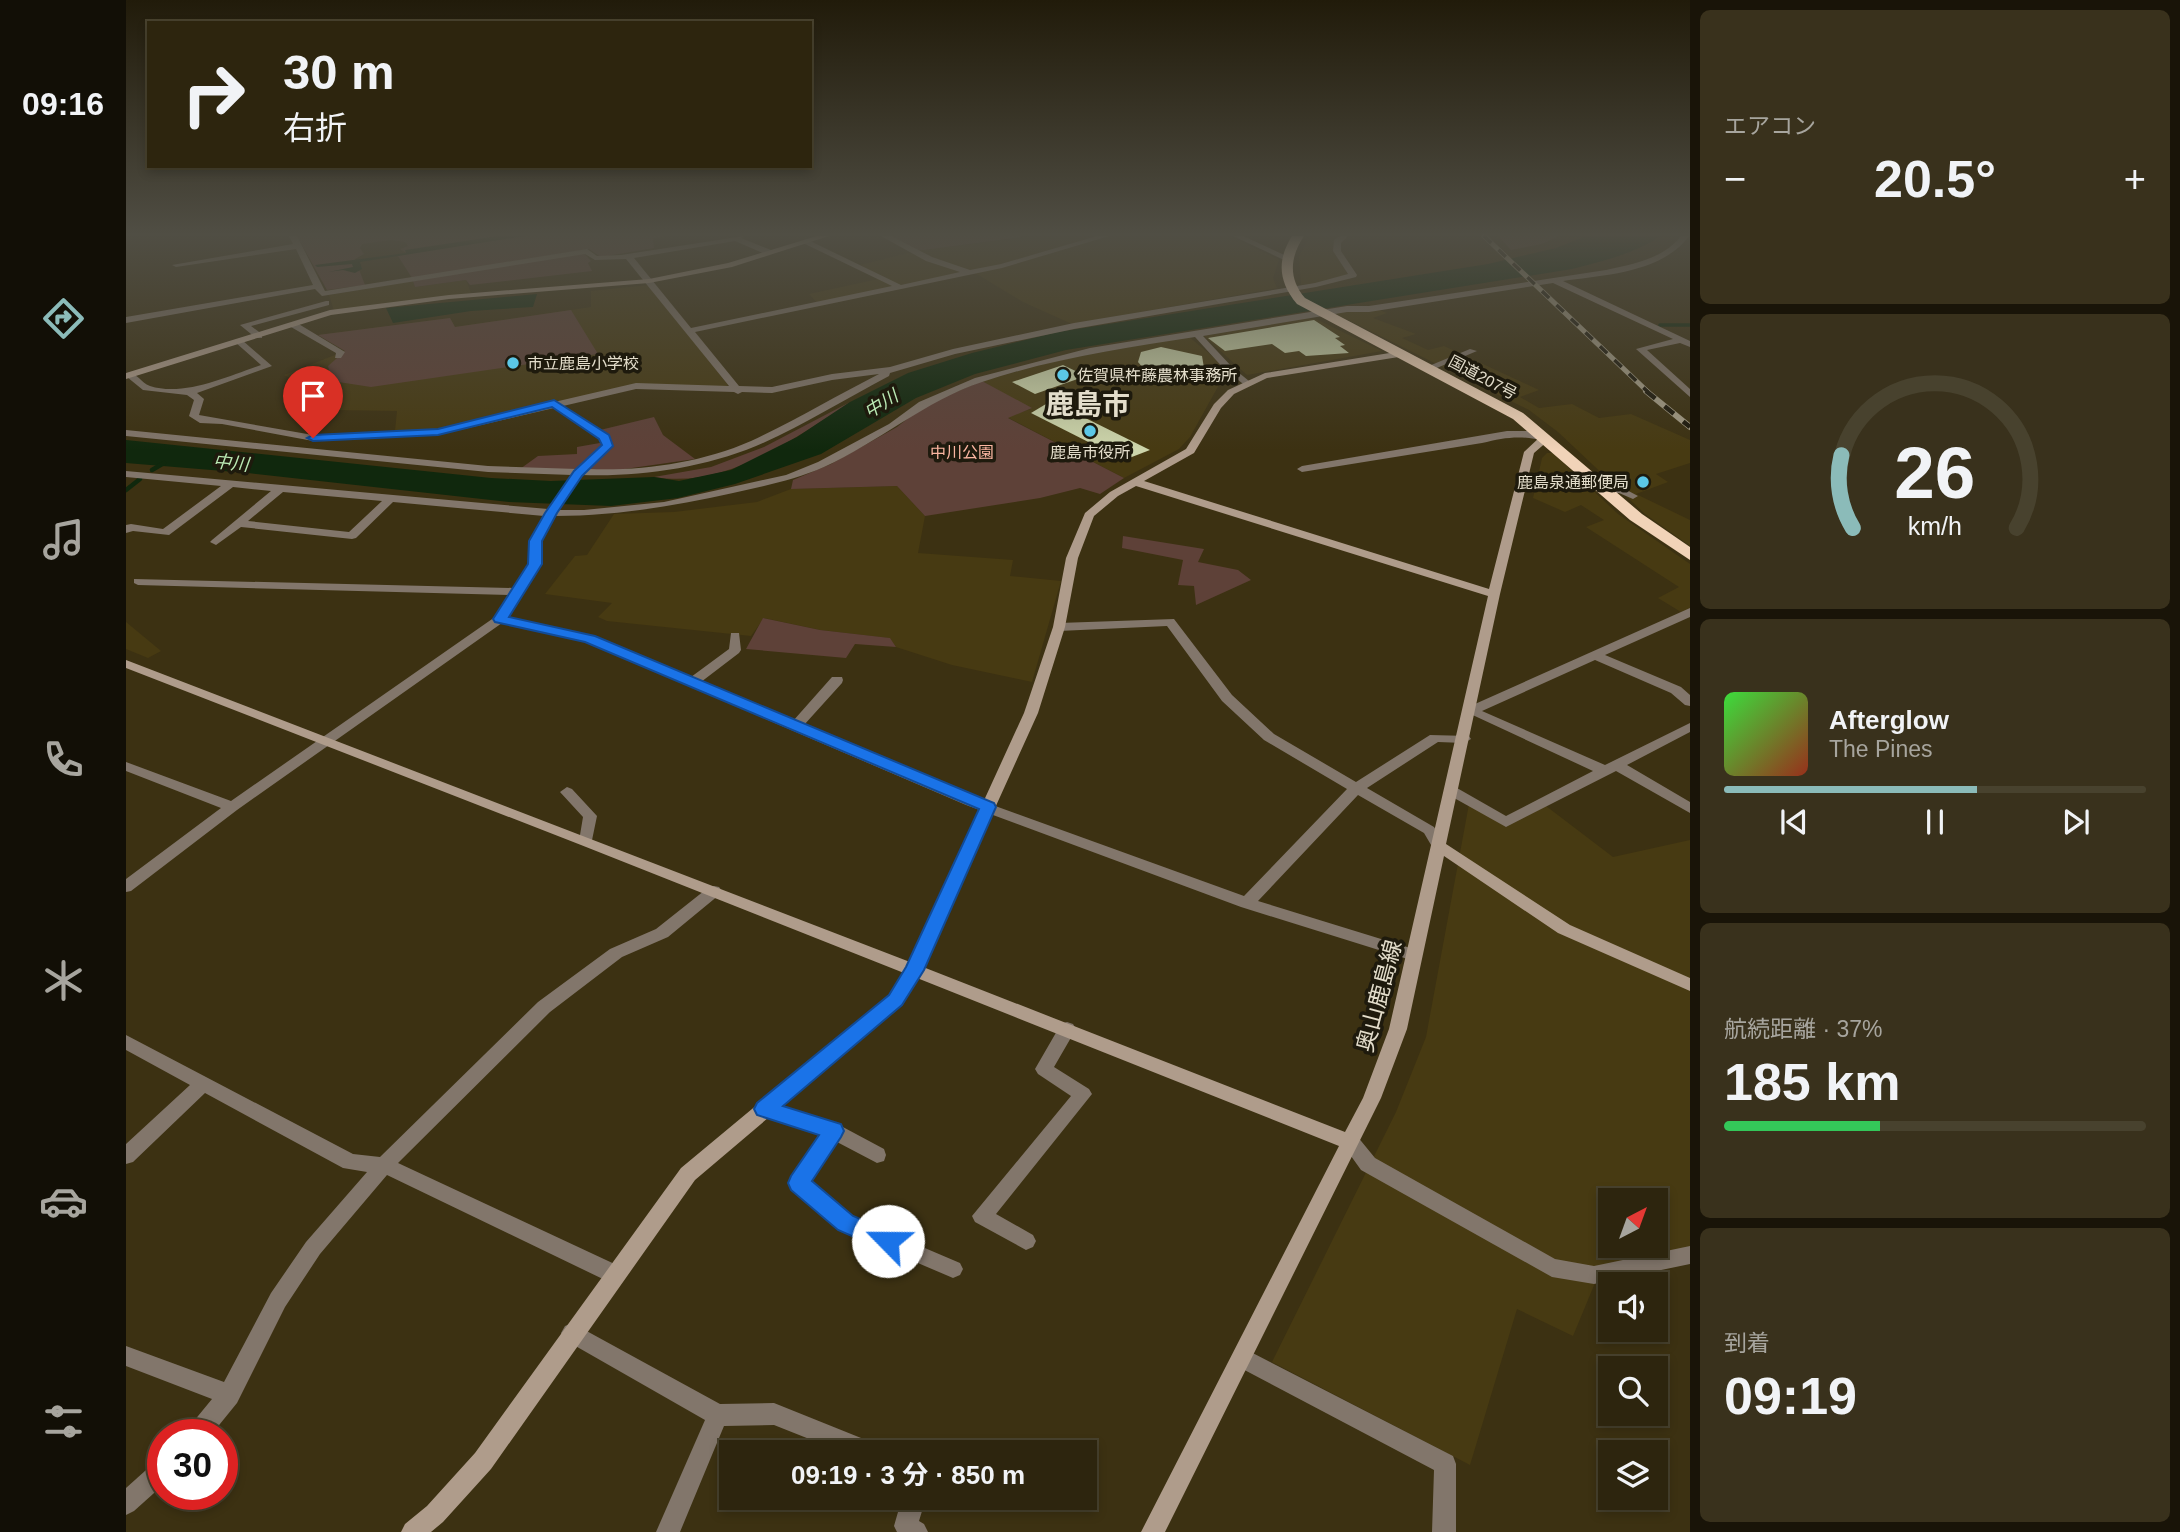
<!DOCTYPE html>
<html lang="ja">
<head>
<meta charset="utf-8">
<style>
	:root { --surface:#2d250e; --page:#39311c; --text:#f1f3f6; --muted:#a7a59e; --line:#48422e; --accent:#8bbbb9 }
	body { margin:0; font-family:Helvetica,"Noto Sans JP",sans-serif; background:var(--page); color:var(--text); height:100vh; display:flex; flex-direction:column; font-size:26px; white-space:nowrap }
	* { box-sizing:border-box; margin:0 }
	p { font-size:23px; color:var(--muted) }
	.icon { flex:none; width:38px; height:38px; fill:none; stroke:currentColor; stroke-width:2; stroke-linecap:round; stroke-linejoin:round }
	.map { position:relative; flex:1; overflow:hidden }
	.panel { display:flex; flex-direction:column; gap:10px; padding:10px; background:#191408; width:490px }
	.panel>* { flex:none }
	.hud { position:absolute; left:21px; top:21px; width:665px; height:147px; border-radius:0px; box-shadow:0 4px 10px #0003,0 0 0 2px var(--line); background:#2d250e; color:var(--text); overflow:hidden }
	.needle { width:46px; rotate:41deg }
	.tools { position:absolute; left:1472px; top:1188px; display:grid; gap:14px }
	.tools a { display:grid; place-items:center; width:70px; height:70px; border-radius:0px; background:var(--surface); box-shadow:0 4px 10px #0003,0 0 0 2px var(--line); font-size:35px }
	.speed { position:absolute; left:21px; top:1419px; display:flex; gap:14px; font-size:35px; font-weight:700; text-align:center }
	.speed>* { display:grid; place-content:center; width:91px; height:91px; border-radius:50%; background:var(--surface); box-shadow:0 4px 10px #0003,0 0 0 2px var(--line); line-height:1 }
	.speed .limit { border:10px solid #d22; background:#fff; color:#111 }
	.pin { position:absolute; display:grid; place-items:center; width:60px; height:60px; color:#fff; margin:-72px -30px; border-radius:50% 50% 50% 0; rotate:-45deg; box-shadow:0 0 7px #0007 }
	.pin .icon { rotate:45deg }
	.me { position:absolute; width:77px; margin:-38px; rotate:293deg; stroke-linejoin:round; filter:drop-shadow(0 0 5px #0008) }
	.turn { display:flex; align-items:center; gap:24px; height:147px; padding:0 21px; font-size:32px }
	.turn .icon { width:91px; height:91px; stroke-width:2.5 }
	.turn b { display:block; font-size:49px; line-height:60px }
	.big { font-size:52px; font-weight:700; line-height:1.1 }
	.panel .tile { flex:1; display:flex; flex-direction:column; justify-content:center; gap:10px; min-width:0; padding:0 24px; border-radius:10px; background:var(--page) }
	.panel .dial { align-items:center; gap:0 }
	.dial svg { height:182px; overflow:visible; fill:none; stroke:var(--line); stroke-width:7; stroke-linecap:round; text-anchor:middle }
	.dial text { fill:var(--text); stroke:none }
	.song { display:flex; align-items:center; gap:21px }
	.cover { width:84px; height:84px; border-radius:10px; background:linear-gradient(135deg,hsl(120 70% 55%),hsl(10 70% 35%)) }
	.played { height:7px; border-radius:4px; background:linear-gradient(90deg,var(--accent) 60%,var(--line) 60%) }
	.keys { display:flex; justify-content:space-around; direction:ltr }
	.heat { display:flex; justify-content:space-between; align-items:center; font-size:38px; direction:ltr }
	.charge { height:10px; border-radius:5px; background:linear-gradient(90deg,#34c759 37%,var(--line) 0) }
	.trip { position:absolute; left:593px; top:1440px; width:378px; height:70px; border-radius:0px; background:var(--surface); box-shadow:0 4px 10px #0003,0 0 0 2px var(--line); font-weight:700; line-height:70px; text-align:center }
	main { display:flex; flex:1; min-height:0 }
	.menu { display:flex; flex-direction:column; width:126px; justify-content:space-around; align-items:center; background:#120f06; color:var(--muted) }
	.menu .icon { width:49px; height:49px }
	.menu .selected { color:var(--accent) }
	.menu b { font-size:32px; color:var(--text) }
	.map>svg:first-child { display:block }
	.built { fill:#473a12; fill-rule:evenodd }
	.green { fill:#5e4138 }
	.water { fill:#10280d }
	.lines { fill:none; stroke-linecap:round; stroke-linejoin:round }
	.stream-far1 { stroke:#10280d; stroke-width:3.5 }
	.stream { stroke:#10280d; stroke-width:4.5 }
	.building { fill:#cdd5ab }
	.street { fill:#82766b; fill-rule:evenodd }
	.secondary { fill:#af9c8b; fill-rule:evenodd }
	.highway { fill:#f1d3b8; fill-rule:evenodd }
	.rail-far1-casing { stroke:#a49c86; stroke-width:5 }
	.rail-casing { stroke:#a49c86; stroke-width:6 }
	.rail-far1 { stroke:#1e1a0d; stroke-width:3.5; stroke-dasharray:10; stroke-linecap:butt }
	.rail { stroke:#1e1a0d; stroke-width:4.5; stroke-dasharray:12; stroke-linecap:butt }
	.route { fill:#1a73e8; stroke:#114b97; stroke-width:2 }
	.poi-dot { fill:#5bc7e7; stroke:#1e1a0d; stroke-width:2.5 }
	.labels { text-anchor:middle; stroke-width:7; stroke-linejoin:round; paint-order:stroke }
	.far-poi-label { font-size:16px; fill:#e3ddcb; stroke:#1e1a0d; text-anchor:start }
	.far-street-label { font-size:16px; fill:#e3ddcb; stroke:#1e1a0d }
	.far-park-label { font-size:16px; fill:#fbb6a1; stroke:#1e1a0d }
	.far-water-label { font-size:18px; font-style:italic; fill:#bbeab5; stroke:#1e1a0d }
	.near-street-label { font-size:23px; fill:#e3ddcb; stroke:#1e1a0d }
	.far-town-label { font-size:28px; font-weight:bold; fill:#e3ddcb; stroke:#1e1a0d }
</style>
</head>
<body>
<main>
<nav class="menu">
<b>09:16</b>
<svg class="icon selected" aria-label="directions" viewBox="0 0 24 24"><path d="M12 3l9 9-9 9-9-9zM9 14v-3h6M13 9l2 2-2 2"/></svg>
<svg class="icon" aria-label="music" viewBox="0 0 24 24"><path d="M9 18V5l10-2v13"/><circle cx="6" cy="18" r="3"/><circle cx="16" cy="16" r="3"/></svg>
<svg class="icon" aria-label="phone" viewBox="0 0 24 24"><path d="M5 4h4l2 5-3 2q2 4 5 5l2-3 5 2v4C11 20 4 13 5 4z"/></svg>
<svg class="icon" aria-label="climate" viewBox="0 0 24 24"><path d="M12 3v18M4 7l16 10M4 17L20 7"/></svg>
<svg class="icon" aria-label="car" viewBox="0 0 24 24"><path d="M5 17H2v-5l4-1 3-4h7l3 4 3 1v5h-3M9 17h6M6 11h13"/><circle cx="7" cy="17" r="2"/><circle cx="17" cy="17" r="2"/></svg>
<svg class="icon" aria-label="filters" viewBox="0 0 24 24"><path d="M4 7h16M4 17h16"/><circle cx="9" cy="7" r="2"/><circle cx="15" cy="17" r="2"/></svg>
</nav>
<div class="map">
<svg width="1564" height="1532" viewBox="0 0 1564 1532">
	<rect width="100%" height="100%" fill="#3c3112"/>
	<g class="built">
		<path d="M1104,236l49,24 -6,18 4,10 -205,36 -49,-22 -48,-29 -155,33 -11,-12 74,-16 -23,-13 56,-14 120,-15z"/>
		<path d="M1183,236h31l-6,6 -1,9 18,28 -50,6 -2,-28z"/>
		<path d="M340,280l5,13 -137,18 -5,-16 84,-14 2,6z"/>
		<path d="M523,285l79,100 -4,3 -91,-3 -197,45 -41,1 2,-20 -65,-1 -20,-21 -28,-14 61,-24 -27,-16 132,-17 5,9 136,-20v-16z"/>
		<path d="M1246,307l15,6 -14,5 43,16 -14,4 26,12 16,-4 95,44 -19,7 19,11 33,-4 27,14 32,-4 59,26v23l-34,11 12,8 -32,12 54,26v26l-45,-32 -87,-82 -29,-22 -195,-97z"/>
		<path d="M1182,318l10,2 64,31 -135,24 -43,-39z"/>
		<path d="M1062,336l30,25 7,13 -35,63 -11,12 -55,29 -117,-61 24,-8 -49,-28 73,-20z"/>
		<path d="M1421,453h6l65,61 72,50v47l-9,1 -23,-14 21,-11 -93,-60 18,-7 -23,-15 -16,7 -32,-14 9,-40z"/>
		<path d="M771,486l28,30 -7,37 95,7 -3,16 51,5 -29,101 -80,-17 -56,-18 -7,-9 -69,-8 -56,-12 -13,18 -144,-15 -9,-4 14,-14 -67,-9 30,-38 12,-1 27,-41 60,-2 83,-10 34,-13z"/>
		<path d="M0,622l35,29 -13,7 -22,-9z"/>
		<path d="M1343,804l37,23 40,-21 67,51 77,-17v409l-88,17 -29,70 -56,-27 -47,156 -198,-103 124,-250 30,-75zM1484,1200h46v46h-46z"/>
	</g>
	<g class="green">
		<path d="M171,236h371l-15,2 1,10 -53,9 -12,-8 -177,29 -14,-22 10,-2 -8,-5 8,-3 -3,-4 -14,-2 -29,4 -2,4 4,6 -9,5 10,26 -38,5z"/>
		<path d="M764,236h131l1,1 -106,14z"/>
		<path d="M1372,236h61l-17,8 -31,6z"/>
		<path d="M458,253l7,8 -3,2 4,8 -122,14 -4,-5 -51,7 -2,-6z"/>
		<path d="M445,310l27,44 -227,33 -39,-6 -4,-15 17,-15 -27,-16 132,-17 5,9z"/>
		<path d="M856,381l50,27 -24,10 116,60 -24,16 -20,-6 -40,10 -115,18 -28,-30 -106,3 2,-9 38,-16 66,-37 28,-22z"/>
		<path d="M724,402c-57,38 -124,87 -196,75l57,-10 53,-20z"/>
		<path d="M528,417l9,18 32,24 -77,11 -98,-1 18,-13 39,-2v-7l34,-6 -11,-11z"/>
		<path d="M997,536l81,13 -6,13 40,8 13,10 -55,25 -2,-19 -16,-1 5,-25 -61,-12z"/>
		<path d="M637,618l57,12 70,8 6,9 -41,-3 -9,14 -100,-9z"/>
	</g>
	<g class="water">
		<path d="M372,236h27l-165,26 2,7 -7,4 -12,-3 -15,2 25,-5 -1,-3 -35,3 -2,-2 91,-12 -1,-3z"/>
		<path d="M1460,236h75c-28,18 -57,25 -89,33l-506,81 -91,24 -59,24 -95,56 -86,30 -57,14 -67,8 -102,-4 -261,-29 -122,-10v-23l365,38 60,3 103,-4 25,4 52,-11 66,-33 53,-35 58,-29 64,-20 86,-21 430,-68 68,-16z"/>
		<path d="M411,294l-4,13 -62,4 -78,12 -7,-15z"/>
	</g>
	<g class="lines">
		<path class="stream-far1" d="M1534,325h30"/>
		<g class="stream">
			<path d="M26,470l12,-7"/>
			<path d="M0,490l14,-11"/>
		</g>
	</g>
	<g class="building">
		<path d="M1188,320l26,17 -5,1 10,7 -5,1 9,7 -43,3 -7,-5 -14,2 -13,-9 -47,7 -17,-13z"/>
		<path d="M1035,347l41,9 2,12 -8,7 -16,3 -18,-2 -19,-8 -5,-6 3,-10z"/>
		<path d="M937,365l23,11 -51,18 -23,-12z"/>
		<path d="M925,401l99,49 -26,10 -93,-47z"/>
	</g>
	<g class="lines">
		<g class="street">
			<path d="M163,236h8l28,55 262,-42 10,7 24,-1 123,-19 -3,2 30,12v4h-6l-30,-13 -101,17 57,70 201,-42 -89,-43 -1,-2 4,-2 95,46 59,-13 -34,-11 -45,-25h10l41,21 38,13 31,-6 96,-28h12l-107,32 -307,64 44,54 33,1 60,-13 58,-7 63,-18 121,-26 241,-40 33,-9 -15,-23 1,-11 6,-4h8l-7,7v8l16,24 -1,2 -40,10 -242,42 -119,25 -65,19 -1,3c-44,23 -88,51 -133,70 -54,22 -116,31 -174,29l-23,35h25l80,-8 122,-27 32,-13 71,-38 30,-22 56,-24 115,-30 257,-42h22l237,-36c27,-6 57,-11 75,-34h8c-27,37 -85,39 -126,45l127,60v6l-10,-4 -33,7 43,39v8l-54,-48 37,-10 -120,-56 -184,29h-22l-144,24 30,32 16,13v4l-3,1 -20,-15 -31,-34c-72,11 -144,22 -213,45 -57,19 -103,60 -158,85 -29,13 -60,19 -91,26 -59,13 -117,23 -178,23l-13,25 -1,23 -34,53 87,19 97,41 38,-28 2,-16h8l2,17 -2,3 -38,29 92,39 39,-44h10l1,3 -1,3 -38,42 172,74 268,97 103,-107 -83,-49 -42,-39 -55,-75 -108,5 -6,-4 6,-4 115,-4 58,76 42,39 82,48 74,-47 39,1 2,3 -7,4 -26,-1 -71,46 67,39 12,19 -2,4h-10l-10,-17 -66,-38 -100,106 162,50 2,4 -2,4 -6,2 -173,-54 -275,-102 -380,-163 -84,-19 -265,187 -106,81 -5,1v-13l95,-71 -95,-37v-9l105,39 264,-184 14,-22 -371,-10 -4,-2v-4l380,9 15,-24 1,-23 14,-25 -151,-14 -37,36 -4,1 -111,-12 -25,18 -6,-3 2,-2 59,-49 -38,-4 -64,48 -36,-4 -7,2v-8l5,-1 32,5 58,-43 -95,-9v-6l422,38 24,-34 -84,-3 -362,-36v-6l362,36 89,3 26,-24 -2,-7 -47,-30 -116,27 -125,6 -91,-17 -22,-1 -11,-7 5,-16 -7,-5 -44,-5 -16,-13v-4c10,-1 13,9 23,13 34,11 78,-10 111,-21l-26,-23 7,-2 30,26 -75,27 7,6 -5,16 114,20 125,-6 198,-46 93,3 -103,-127 -31,1 -10,-6 -263,42 -7,-7 -189,34v-6l187,-32 -17,-36 -120,18 -4,-2 121,-21zM753,374c-43,22 -85,47 -128,67 -50,22 -109,30 -162,28l24,-23 -4,-11 -46,-29 73,-17 98,3 4,2 4,-2 30,1 60,-13zM157,492l99,9 -33,31 -101,-11z"/>
			<path d="M1107,236h10l48,22 -7,2z"/>
			<path d="M200,301h3v4l-78,21 11,8v4h-6l-16,-13z"/>
			<path d="M165,323h6l48,29 -4,6h-6l1,-5 -45,-26z"/>
			<path d="M1344,349l7,2 -45,19 -8,-2z"/>
			<path d="M1381,431h21l22,7 -5,3c-23,-6 -40,-4 -63,2l-180,29 -5,-3 5,-3z"/>
			<path d="M1495,487l17,9 -5,3 -14,-6 -13,1 -5,-3 5,-3z"/>
			<path d="M1564,608v9l-85,38 76,32 9,8v11l-5,-1 -14,-12 -76,-33 -113,51 123,54 85,-42v9l-63,33 63,37v11l-74,-42 -110,56 -59,-33 -2,-3 2,-3h10l49,28 87,-45 -129,-60 2,-3z"/>
			<path d="M441,787l5,2 25,27 -6,29 -5,1 -7,-5 4,-24 -23,-25z"/>
			<path d="M588,886l5,1 3,4 -3,4 -51,42 -46,20 -72,55 -152,151 223,104 3,7 -3,7 -7,2 -7,-2 -220,-106 -67,79 -35,53 -48,96 -26,32h-25l3,-8 23,-28 -86,-33v-20l98,36 47,-89 35,-51 61,-70 -24,-4 -138,-75 -72,69 -7,2v-20l64,-59 -64,-35v-15l227,119 27,3 158,-155 72,-53 46,-20 53,-42z"/>
			<path d="M941,1022l6,2 3,5 -22,38 35,22 3,5 -96,120 37,21 3,6 -3,6 -7,3 -51,-28 -3,-6 99,-120 -33,-22 -3,-5 26,-45z"/>
			<path d="M639,1102l76,24 43,23 2,6 -2,6 -7,2 -40,-21 -26,39 41,36 108,46 3,6 -3,6 -7,3 -7,-3 -108,-46 -46,-40 -3,-6 3,-6 29,-42 -62,-21 -3,-5 3,-5z"/>
			<path d="M1224,1134l7,2 18,22 180,101 39,7 96,-20v18l-96,20 -42,-7 -191,-107 -20,-28 2,-6z"/>
			<path d="M446,1323l148,81 54,-1 102,41 3,8h-37l-68,-27 -50,1 -44,106h-24l49,-112 -140,-80 -4,-7 4,-7z"/>
			<path d="M1117,1348l210,108 3,8v68h-24l2,-62 -199,-105 -3,-7 3,-7z"/>
			<path d="M37,1459v26l-29,26 -8,4v-27l29,-26z"/>
			<path d="M776,1498h24l-7,23 5,3 4,8h-31l-3,-6z"/>
		</g>
		<g class="secondary">
			<path d="M691,236h12l-97,31 -83,16 -200,16 -118,16 -205,64v-6l204,-63 119,-15 200,-16 79,-16z"/>
			<path d="M1276,351l4,3 -1,2 -138,22 -33,16 -13,14 -27,45 -50,28 345,108 35,-137 17,-16h8v4l-15,13 -34,141 -54,250 124,81 120,53v13l-132,-58 -114,-77 -37,173 -26,69 -216,434h-24l198,-386 -422,-168 -16,27 -206,175 -204,289 -48,53 -12,10h-30l4,-8 22,-18 48,-53 206,-285 208,-173 15,-22 -323,-128 -455,-177v-8l784,302 114,-249 29,-86 13,-69 19,-45 25,-21 76,-43 28,-45 14,-14 37,-17zM1010,486l352,110 -99,433 -26,69 -18,34 -422,-165 115,-254 27,-86 13,-69 16,-42 24,-20z"/>
		</g>
		<path class="highway" d="M1166,236h12c-14,21 -16,42 1,62l218,115 119,101 48,33v13l-60,-40 -117,-101 -216,-115c-19,-23 -20,-44 -5,-68z"/>
		<defs>
			<path id="rail-far1" d="M1358,236l164,156"/>
			<path id="rail" d="M1520,391l44,36"/>
		</defs>
		<use href="#rail-far1" class="rail-far1-casing"/>
		<use href="#rail" class="rail-casing"/>
		<use href="#rail-far1" class="rail-far1"/>
		<use href="#rail" class="rail"/>
	</g>
	<linearGradient id="sky" x2="0" y2="1"><stop stop-color="#211b0a"/><stop offset="0.52" stop-color="#504e44"/><stop offset="1" stop-color="#504e44" stop-opacity="0"/></linearGradient>
	<rect width="1564" height="450" fill="url(#sky)"/>
	<path class="route" d="M428,400l55,35 4,11 -31,30 -25,37 -15,28v23l-33,53 86,19 399,167 2,4 -72,163 -22,35 -119,101 58,18 3,7 -3,6 -29,44 41,35 43,18 4,7 -4,8 -8,3 -50,-22 -47,-40 -3,-7 3,-7 28,-41 -62,-20 -3,-6 3,-6 132,-108 17,-28 73,-158 -394,-167 -90,-20 -2,-3 35,-55 1,-23 16,-28 29,-42 28,-26 -3,-6 -47,-32 -114,28 -125,6 -6,-3 6,-3 125,-6z"/>
	<g class="poi-dot">
		<circle cx="387" cy="363" r="7"/>
		<circle cx="937" cy="375" r="7"/>
		<circle cx="964" cy="431" r="7"/>
		<circle cx="1517" cy="482" r="7"/>
	</g>
	<g class="labels">
		<g class="far-poi-label">
			<text x="401" y="369">市立鹿島小学校</text>
			<text x="951" y="381">佐賀県杵藤農林事務所</text>
			<text x="964" y="458" text-anchor="middle">鹿島市役所</text>
			<text x="1503" y="488" text-anchor="end">鹿島泉通郵便局</text>
		</g>
		<g class="far-street-label">
			<text transform="translate(1357 377) rotate(28)" y="6">国道207号</text>
		</g>
		<g class="far-park-label">
			<text x="836" y="458">中川公園</text>
		</g>
		<g class="far-water-label">
			<text transform="translate(755 404) rotate(-32)" y="6">中川</text>
			<text transform="translate(105 463) rotate(6)" y="6">中川</text>
		</g>
		<g class="near-street-label">
			<text transform="translate(1253 996) rotate(-75)" y="8">奥山鹿島線</text>
		</g>
		<g class="far-town-label">
			<text x="962" y="414">鹿島市</text>
		</g>
	</g>
</svg>
<div class="tools">
<a><svg class="needle" viewBox="-14 -14 28 28"><path d="M0-13l5 13h-10z" fill="#e53935"/><path d="M0 13l5-13h-10z" fill="#a7a59e"/></svg></a>
<a><svg class="icon" aria-label="sound" viewBox="0 0 24 24"><path d="M4 9h4l5-4v14l-5-4H4zM17 9q2 3 0 6"/></svg></a>
<a><svg class="icon" aria-label="search" viewBox="0 0 24 24"><circle cx="10" cy="10" r="6"/><path d="M15 15l6 6"/></svg></a>
<a><svg class="icon" aria-label="layers" viewBox="0 0 24 24"><path d="M12 4l9 5-9 5-9-5zM3 14l9 5 9-5"/></svg></a>
</div>
<div class="speed"><div class="limit">30</div></div>
<div class="pin" style="left:187px;top:438px;background:#d93025"><svg class="icon" aria-label="arrive" viewBox="0 0 24 24"><path d="M6 21V4h12l-3 4 3 4H6"/></svg></div>
<svg class="me" style="left:762px;top:1241px" viewBox="-20 -20 40 40"><circle r="19" fill="#fff"/><path d="M0-13L10 11 0 6-10 11z" fill="#1a73e8"/></svg>
<div class="trip">09:19 · 3 分 · 850 m</div>
<div class="hud">
<div class="turn"><svg class="icon" aria-label="right" viewBox="0 0 24 24"><path d="M7 20v-9h11M14 6l5 5-5 5"/></svg><div><b>30 m</b>右折</div></div>
</div>
</div>
<section class="panel">
<div class="tile"><p>エアコン</p>
<div class="heat"><a>−</a><b class="big">20.5°</b><a>+</a></div>
</div>
<div class="tile dial"><svg viewBox="0 0 100 80">
<path d="M14 69A42 42 0 1 1 86 69"/>
<path d="M14 69A42 42 0 0 1 9 37" stroke="#8bbbb9"/>
<text x="50" y="56" font-size="32" font-weight="700">26</text>
<text x="50" y="72" font-size="11">km/h</text>
</svg></div>
<div class="tile">
<div class="song"><i class="cover"></i><div><b>Afterglow</b><p>The Pines</p></div></div>
<div class="played"></div>
<div class="keys"><svg class="icon" aria-label="previous" viewBox="0 0 24 24"><path d="M18 5L8 12l10 7zM5 5v14"/></svg><svg class="icon" aria-label="pause" viewBox="0 0 24 24"><path d="M8 5v14M16 5v14"/></svg><svg class="icon" aria-label="next" viewBox="0 0 24 24"><path d="M6 5l10 7-10 7zM19 5v14"/></svg></div>
</div>
<div class="tile"><p>航続距離 · 37%</p><b class="big">185 km</b><div class="charge"></div></div>
<div class="tile"><p>到着</p><b class="big">09:19</b></div>
</section>
</main>
</body>
</html>
